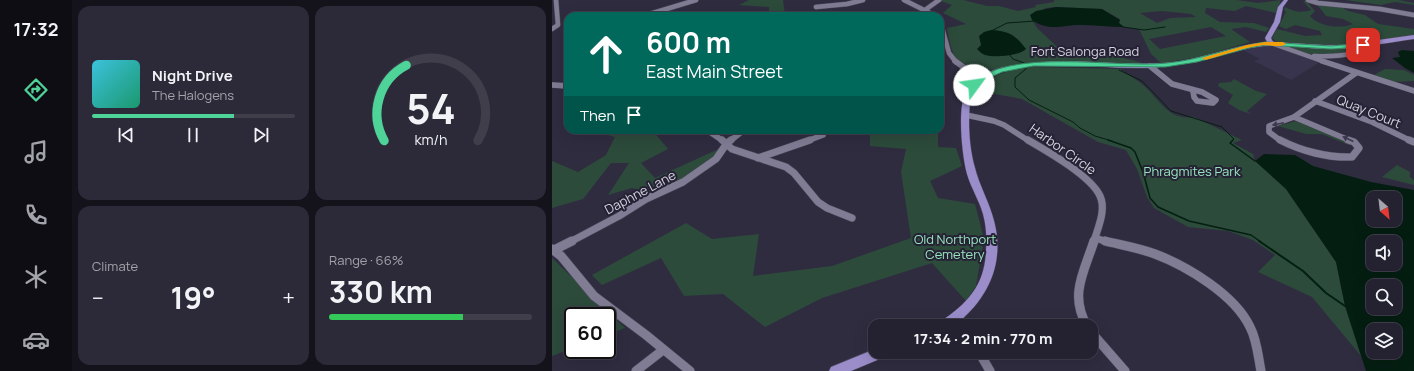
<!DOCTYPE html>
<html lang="en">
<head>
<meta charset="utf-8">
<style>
	:root { --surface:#242130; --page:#2c2938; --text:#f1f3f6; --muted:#a3a3ab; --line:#413e4c; --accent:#4ed399 }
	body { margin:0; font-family:Manrope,sans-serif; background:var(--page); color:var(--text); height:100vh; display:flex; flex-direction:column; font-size:15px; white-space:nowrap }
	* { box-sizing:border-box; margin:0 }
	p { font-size:13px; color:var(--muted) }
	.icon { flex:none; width:22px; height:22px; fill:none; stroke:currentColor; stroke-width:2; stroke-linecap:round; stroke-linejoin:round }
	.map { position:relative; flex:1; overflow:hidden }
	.details { display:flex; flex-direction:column; gap:6px; padding:6px; background:#14121a; width:480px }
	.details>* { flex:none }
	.top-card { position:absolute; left:12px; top:12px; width:380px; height:122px; border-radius:12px; box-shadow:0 4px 16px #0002,0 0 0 1px var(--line); background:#00695c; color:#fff; overflow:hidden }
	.needle { width:26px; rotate:152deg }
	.controls { position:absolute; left:814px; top:191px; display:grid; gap:8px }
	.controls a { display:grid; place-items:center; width:36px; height:36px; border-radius:8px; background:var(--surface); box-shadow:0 4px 16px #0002,0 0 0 1px var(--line); font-size:20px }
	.speed { position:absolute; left:12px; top:307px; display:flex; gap:8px; font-size:20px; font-weight:700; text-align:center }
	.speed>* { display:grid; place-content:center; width:52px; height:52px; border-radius:50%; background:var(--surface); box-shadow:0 4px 16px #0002,0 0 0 1px var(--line); line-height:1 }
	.speed .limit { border:2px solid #111; border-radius:6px; background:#fff; color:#111 }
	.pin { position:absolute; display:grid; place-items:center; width:34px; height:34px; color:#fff; margin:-17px; border-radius:8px; box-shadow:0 2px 6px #0006 }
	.me { position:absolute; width:44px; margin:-22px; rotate:59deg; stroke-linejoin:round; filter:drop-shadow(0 0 3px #0008) }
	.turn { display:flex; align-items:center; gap:14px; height:84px; padding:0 16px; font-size:18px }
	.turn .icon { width:52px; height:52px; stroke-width:2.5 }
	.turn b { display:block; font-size:28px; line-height:34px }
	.then { display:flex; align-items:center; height:38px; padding:0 16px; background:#0003; gap:8px; font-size:15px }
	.big { font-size:30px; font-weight:700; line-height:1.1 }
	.details .widget { flex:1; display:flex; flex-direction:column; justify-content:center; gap:6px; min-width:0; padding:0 14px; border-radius:12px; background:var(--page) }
	.details .dial { align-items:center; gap:0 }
	.dial svg { height:104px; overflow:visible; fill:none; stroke:var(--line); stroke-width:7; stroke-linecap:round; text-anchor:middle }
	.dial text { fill:var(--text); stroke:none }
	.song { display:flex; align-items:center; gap:12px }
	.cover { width:48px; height:48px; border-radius:6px; background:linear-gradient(135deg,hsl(190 70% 55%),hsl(160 70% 35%)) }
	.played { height:4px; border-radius:2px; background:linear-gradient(90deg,var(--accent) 70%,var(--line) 70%) }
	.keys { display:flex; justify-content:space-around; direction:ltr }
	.heat { display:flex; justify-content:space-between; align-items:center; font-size:22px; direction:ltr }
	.charge { height:6px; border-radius:3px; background:linear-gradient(90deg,#34c759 66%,var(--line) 0) }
	.details .tiles { flex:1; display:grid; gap:6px; grid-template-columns:repeat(2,1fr) }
	.trip { position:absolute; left:316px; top:319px; width:230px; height:40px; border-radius:12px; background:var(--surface); box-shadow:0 4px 16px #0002,0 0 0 1px var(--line); font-weight:700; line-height:40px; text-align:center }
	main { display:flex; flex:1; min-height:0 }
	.menu { display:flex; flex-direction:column; width:72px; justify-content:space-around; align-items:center; background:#0e0d13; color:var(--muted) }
	.menu .icon { width:28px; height:28px }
	.menu .on { color:var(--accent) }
	.menu b { font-size:18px; color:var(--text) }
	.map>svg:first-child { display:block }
	.built { fill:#39344e }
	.green { fill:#2c4b3b; fill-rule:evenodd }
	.water { fill:#051e12; fill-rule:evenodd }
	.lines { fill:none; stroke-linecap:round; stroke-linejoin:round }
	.stream-far2 { stroke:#051e12; stroke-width:1 }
	.stream-far1 { stroke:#051e12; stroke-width:1.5 }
	.stream { stroke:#051e12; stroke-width:2 }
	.minor-far3-casing { stroke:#4d495a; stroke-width:5.5 }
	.minor-far2-casing { stroke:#4d495a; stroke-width:6 }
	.minor-far1-casing { stroke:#4d495a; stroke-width:8 }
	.minor-casing { stroke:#4d495a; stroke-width:10 }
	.major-casing { stroke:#4d495a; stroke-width:1 }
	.minor-far3 { stroke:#807c94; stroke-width:4.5 }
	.minor-far2 { stroke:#807c94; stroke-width:5.5 }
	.minor-far1 { stroke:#807c94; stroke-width:7 }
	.minor { stroke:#807c94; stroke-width:9 }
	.major { fill:#9a8dca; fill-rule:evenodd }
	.oneway { fill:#3c384d }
	.route { fill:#4ed399; stroke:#338963 }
	.slow { fill:#f59e0b }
	.labels { text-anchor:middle; stroke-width:4; stroke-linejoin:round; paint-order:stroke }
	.street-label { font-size:13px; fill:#d4d2df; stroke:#262235 }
	.park-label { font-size:13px; fill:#96e4bc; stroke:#262235 }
</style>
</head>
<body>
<main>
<nav class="menu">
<b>17:32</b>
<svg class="icon on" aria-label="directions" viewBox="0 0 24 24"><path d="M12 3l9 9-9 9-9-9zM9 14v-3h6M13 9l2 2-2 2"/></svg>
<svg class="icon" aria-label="music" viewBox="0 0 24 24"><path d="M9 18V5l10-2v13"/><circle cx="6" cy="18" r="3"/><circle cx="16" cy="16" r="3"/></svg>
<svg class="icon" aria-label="phone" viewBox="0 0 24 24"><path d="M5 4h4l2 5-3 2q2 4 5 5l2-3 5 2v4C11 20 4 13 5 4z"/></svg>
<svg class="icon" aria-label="climate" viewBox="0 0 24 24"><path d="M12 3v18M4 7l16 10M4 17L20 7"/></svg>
<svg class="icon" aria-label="car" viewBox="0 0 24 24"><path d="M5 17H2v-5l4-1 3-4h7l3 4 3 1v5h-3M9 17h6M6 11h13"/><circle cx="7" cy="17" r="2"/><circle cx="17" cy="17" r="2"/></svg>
</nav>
<section class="details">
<div class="tiles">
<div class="widget">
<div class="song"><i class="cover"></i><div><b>Night Drive</b><p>The Halogens</p></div></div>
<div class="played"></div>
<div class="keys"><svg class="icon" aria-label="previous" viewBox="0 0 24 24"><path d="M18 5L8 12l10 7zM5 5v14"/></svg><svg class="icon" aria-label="pause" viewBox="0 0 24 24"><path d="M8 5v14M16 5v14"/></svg><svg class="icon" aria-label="next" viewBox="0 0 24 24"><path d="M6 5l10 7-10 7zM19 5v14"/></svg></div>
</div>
<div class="widget dial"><svg viewBox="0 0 100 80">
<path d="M14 69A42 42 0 1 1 86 69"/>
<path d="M14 69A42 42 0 0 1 31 11" stroke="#4ed399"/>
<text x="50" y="56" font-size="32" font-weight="700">54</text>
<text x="50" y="72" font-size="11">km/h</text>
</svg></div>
<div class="widget"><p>Climate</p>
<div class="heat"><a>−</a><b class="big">19°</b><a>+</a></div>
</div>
<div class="widget"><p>Range · 66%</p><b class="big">330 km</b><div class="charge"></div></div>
</div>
</section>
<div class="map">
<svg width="862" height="371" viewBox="0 0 862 371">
	<rect width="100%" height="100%" fill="#302c40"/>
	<path class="built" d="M712,45l9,1 47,16 -29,18 -37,-19 6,-2 -17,-9z"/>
	<g class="green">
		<path d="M197,0h34l2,16h-30l14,-4v-5l-30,-2z"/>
		<path d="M390,0h21l24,6h12l19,5 18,-4 -1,-2 19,-3v-2h182l22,3 23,-3 -5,13 -30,-7 -11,5 -29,-3 -1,5 15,9 34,1 15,5 -3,4 -20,-5 -15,2 19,13 -51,15 -38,6 -10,-9 -12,-25 -15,-2 -5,-4 1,-4 -18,-10 -46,-2 -11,1 -13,12 5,8 29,27c29,-4 52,1 80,9 -40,-1 -82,-5 -122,-1 -15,2 -41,12 -55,6 -17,-8 -19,-24 -22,-41l19,-4 -23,-11 9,-8 -11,-4zM610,11l29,3 5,3 -26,1 -13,5 -17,-10zM659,27l15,9 -66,13 -11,-10z"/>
		<path d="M793,0h54l15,3v2l-19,-3 -14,3z"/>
		<path d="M751,1h3l9,10 -5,5c9,11 31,13 43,8l-10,-5 -17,-3 -10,-13 23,3 9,5 17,4 13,9 36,5v6l-76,10 -15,1 -46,-4 -5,-4 5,-9 28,7 17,-1 -2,-4 -25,-6 -9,4 -7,-3 7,-14 -2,-2 1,-3c9,5 17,6 26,3z"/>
		<path d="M819,44c-34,16 -53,14 -88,3v-2l28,2z"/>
		<path d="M478,67l91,2 1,2c7,4 15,9 21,14 17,14 24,36 51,32l48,23 -9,3 20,11 2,7 31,28 50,73 9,44 16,50 -49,-59 -54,-25 17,-17 -22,-15 -25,-9 -40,-4 -34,-19 -7,-11 -10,-28 -11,-19 -28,-8 -76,-43 -43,-8c11,-17 32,-21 51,-24z"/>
		<path d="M833,69l19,1 10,5v6l-23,1 -19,-6z"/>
		<path d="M682,79l22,12 11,3 -20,17 4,3 -12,-4 -11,-7 5,-8 -15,-9 1,-3 12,-1z"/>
		<path d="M744,121l56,23 -3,1 -27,-11h-16l-28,-8z"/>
		<path d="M42,130h58l16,19 -27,14 14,15 68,-31 -11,13 -34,23 -26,10 -20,-5 -24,7 21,-32h-18l-28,36 -31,9v-47l26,11 28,-17 9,-18 -22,-6z"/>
		<path d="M318,130h68v17l18,1 6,18 -32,15 8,17 37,6 9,35 -8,47 -10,15 -34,-38 -110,35 -57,29 -42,-33 -39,2 -23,-38 -59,27 -10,-10 94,-52 26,16 47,-5 -6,42 79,-10 79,-28 -10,-66 5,-23 -36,-3z"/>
		<path d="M845,165l13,7v5l4,3v5l-32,-8z"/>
		<path d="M0,258l73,70 -18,7v-19h-34v32l-21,8z"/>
	</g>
	<g class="water">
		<path d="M504,7l46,2 18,11 -1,3 5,4c-15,0 -29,-2 -44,-2 -19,0 -30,7 -48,-5l-2,-5 6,-4z"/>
		<path d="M439,30c19,1 24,5 35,19 -7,7 -32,9 -41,6 -3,-1 -5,-3 -8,-6l4,-4 -2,-9 5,-4z"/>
		<path d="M850,50l12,1v22l-9,-5 -13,-10 8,-1 -2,-5z"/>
		<path d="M712,154l31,1 18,11 58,16 43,8v181h-48l-21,-65 -9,-44 -50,-73 -31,-28zM821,198h22v22h-22zM821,242h22v22h-22zM821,286h22v22h-22zM821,330h22v22h-22z"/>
	</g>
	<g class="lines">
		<g class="stream-far2">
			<path d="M571,27l21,3 21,-3"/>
			<path d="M441,30l14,-7 28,-2"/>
			<path d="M456,53l5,6 11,4"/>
			<path d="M475,68l-12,10v9l14,13 44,22 7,6 15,8 17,5"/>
			<path d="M567,70l23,11 29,30 51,16 12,12 -2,2"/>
		</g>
		<g class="stream-far1">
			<path d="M556,140l23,8 4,4 8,20 7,26 8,9 31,14 62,14 10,7"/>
			<path d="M681,140l-3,3 25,18"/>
		</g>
		<path class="stream" d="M707,241l44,30 23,22 19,13"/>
		<defs>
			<g id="minor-far3">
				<path d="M352,0l32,16"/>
				<path d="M756,0l10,3 62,6 34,6"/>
				<path d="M264,7l31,-3 16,-4"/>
				<path d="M373,10l14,-10"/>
				<path d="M91,16l53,-16"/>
				<path d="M388,20l9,33 7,9"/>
				<path d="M0,29l6,-4 -2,-25"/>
				<path d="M719,43l54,19"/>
				<path d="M762,56c20,1 43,0 59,-12"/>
			</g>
			<g id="minor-far2">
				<path d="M403,61l11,8 21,7"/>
				<path d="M770,61l92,30"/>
				<path d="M598,66l22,18 30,8 14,8 -3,3 -16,-2 -3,-4 -1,-6"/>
				<path d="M0,85l16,1"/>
				<path d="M763,101l57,21 39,19"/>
				<path d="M414,115l28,6 10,4 25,16"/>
				<path d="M742,117l62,-44"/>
				<path d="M155,130l16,11"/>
				<path d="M178,141l14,-11"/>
				<path d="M255,141l16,-6"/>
				<path d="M729,141l-12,-9v-6l25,-9 57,24"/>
			</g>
			<g id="minor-far1">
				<path d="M170,140l10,9 54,18 8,6 24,29 9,6 25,10"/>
				<path d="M476,140c19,11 63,36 72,56 6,13 -1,29 -5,42"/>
				<path d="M728,140c21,11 48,18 72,17l7,-9 -5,-6 -6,-2"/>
				<path d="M857,140l5,2"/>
				<path d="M206,158l52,-18"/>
				<path d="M18,242l49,-26 27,-17 37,-17 33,-23 11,-16 4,-3"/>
				<path d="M542,242l1,-4 13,4"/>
			</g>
			<g id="minor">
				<path d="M553,241c16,4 34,7 50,13 32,12 80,41 95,73 7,13 8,29 11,44"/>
				<path d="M0,249l9,7 33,40 52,39 44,36"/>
				<path d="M2,250l18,-9"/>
				<path d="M405,317l6,9"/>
				<path d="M535,326c-18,-31 -3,-54 7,-85"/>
				<path d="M539,332l34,39"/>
				<path d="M427,352l11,19"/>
				<path d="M84,371l27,-21"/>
			</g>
			<g id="major">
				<path d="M732,0h4l-5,7 -3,15 -9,16 2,4 51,3h18l72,-10v4c-30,4 -60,11 -90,10 -20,-1 -40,-5 -60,-3 -40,4 -78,21 -118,22 -44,1 -90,-8 -133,1 -19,4 -39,13 -43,33 -2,21 -1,45 5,66 4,16 12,30 17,46 15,45 -2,84 -38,112h-16l2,-4c28,-19 45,-37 46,-72 1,-13 0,-25 -3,-36 -4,-14 -12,-26 -16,-40 -5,-18 -10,-66 -1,-83 5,-8 13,-14 21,-18 13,-7 30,-8 44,-10 44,-5 89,3 133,0 35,-2 68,-18 103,-21l-2,-4 9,-16 4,-15z"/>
				<path d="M323,349v3h14l-2,4 -36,15h-22l2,-4z"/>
			</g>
		</defs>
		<use href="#minor-far3" class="minor-far3-casing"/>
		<use href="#minor-far2" class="minor-far2-casing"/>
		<use href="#minor-far1" class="minor-far1-casing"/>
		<use href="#minor" class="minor-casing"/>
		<use href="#major" class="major-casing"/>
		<use href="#minor-far3" class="minor-far3"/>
		<use href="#minor-far2" class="minor-far2"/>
		<use href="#minor-far1" class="minor-far1"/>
		<use href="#minor" class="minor"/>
		<use href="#major" class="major"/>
	</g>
	<defs><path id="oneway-solid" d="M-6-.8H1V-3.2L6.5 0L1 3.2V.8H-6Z"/></defs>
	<g class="oneway">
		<use href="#oneway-solid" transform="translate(726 124) rotate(168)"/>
		<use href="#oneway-solid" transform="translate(796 139) rotate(-155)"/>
	</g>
	<path class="route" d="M713,42l66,4 32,-3 3,2 -3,2 -32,2 -66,-4 -16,3 -52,14 -32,5 -132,-1 -31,6 -13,6 -13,8 -5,-1c36,-39 145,-16 196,-22 33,-3 64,-16 98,-21z"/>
	<path class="slow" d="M713,42h18l3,2c-6,4 -15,1 -22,1 -20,2 -39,10 -59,15l-3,-2 45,-13z"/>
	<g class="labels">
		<g class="street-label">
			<text x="533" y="56">Fort Salonga Road</text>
			<text transform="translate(817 111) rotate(22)" y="5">Quay Court</text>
			<text transform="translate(511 149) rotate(35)" y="5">Harbor Circle</text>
			<text transform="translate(88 192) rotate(-28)" y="5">Daphne Lane</text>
		</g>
		<g class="park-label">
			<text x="640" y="176">Phragmites Park</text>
			<text x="403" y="244">Old Northport<tspan x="403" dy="15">Cemetery</tspan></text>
		</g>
	</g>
</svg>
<div class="controls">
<a><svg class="needle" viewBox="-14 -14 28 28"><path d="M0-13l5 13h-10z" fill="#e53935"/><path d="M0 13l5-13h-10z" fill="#a3a3ab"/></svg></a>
<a><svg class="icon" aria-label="sound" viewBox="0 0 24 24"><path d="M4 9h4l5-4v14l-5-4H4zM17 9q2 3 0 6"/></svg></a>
<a><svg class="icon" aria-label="search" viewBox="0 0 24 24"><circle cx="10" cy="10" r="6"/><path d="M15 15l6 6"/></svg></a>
<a><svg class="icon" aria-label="layers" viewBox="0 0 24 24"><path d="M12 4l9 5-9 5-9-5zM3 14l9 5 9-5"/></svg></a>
</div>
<div class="speed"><div class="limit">60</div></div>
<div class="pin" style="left:811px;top:45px;background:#d93025"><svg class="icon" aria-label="arrive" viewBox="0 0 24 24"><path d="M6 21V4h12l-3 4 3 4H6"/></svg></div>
<svg class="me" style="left:422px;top:85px" viewBox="-20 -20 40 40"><circle r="19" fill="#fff"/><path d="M0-13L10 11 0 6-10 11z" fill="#4ed399"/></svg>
<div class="trip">17:34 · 2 min · 770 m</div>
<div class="top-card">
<div class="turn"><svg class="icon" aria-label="ahead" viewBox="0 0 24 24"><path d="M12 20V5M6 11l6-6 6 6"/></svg><div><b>600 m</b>East Main Street</div></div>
<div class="then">Then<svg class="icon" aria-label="arrive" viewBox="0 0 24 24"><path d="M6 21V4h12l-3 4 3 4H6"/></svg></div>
</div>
</div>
</main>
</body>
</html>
